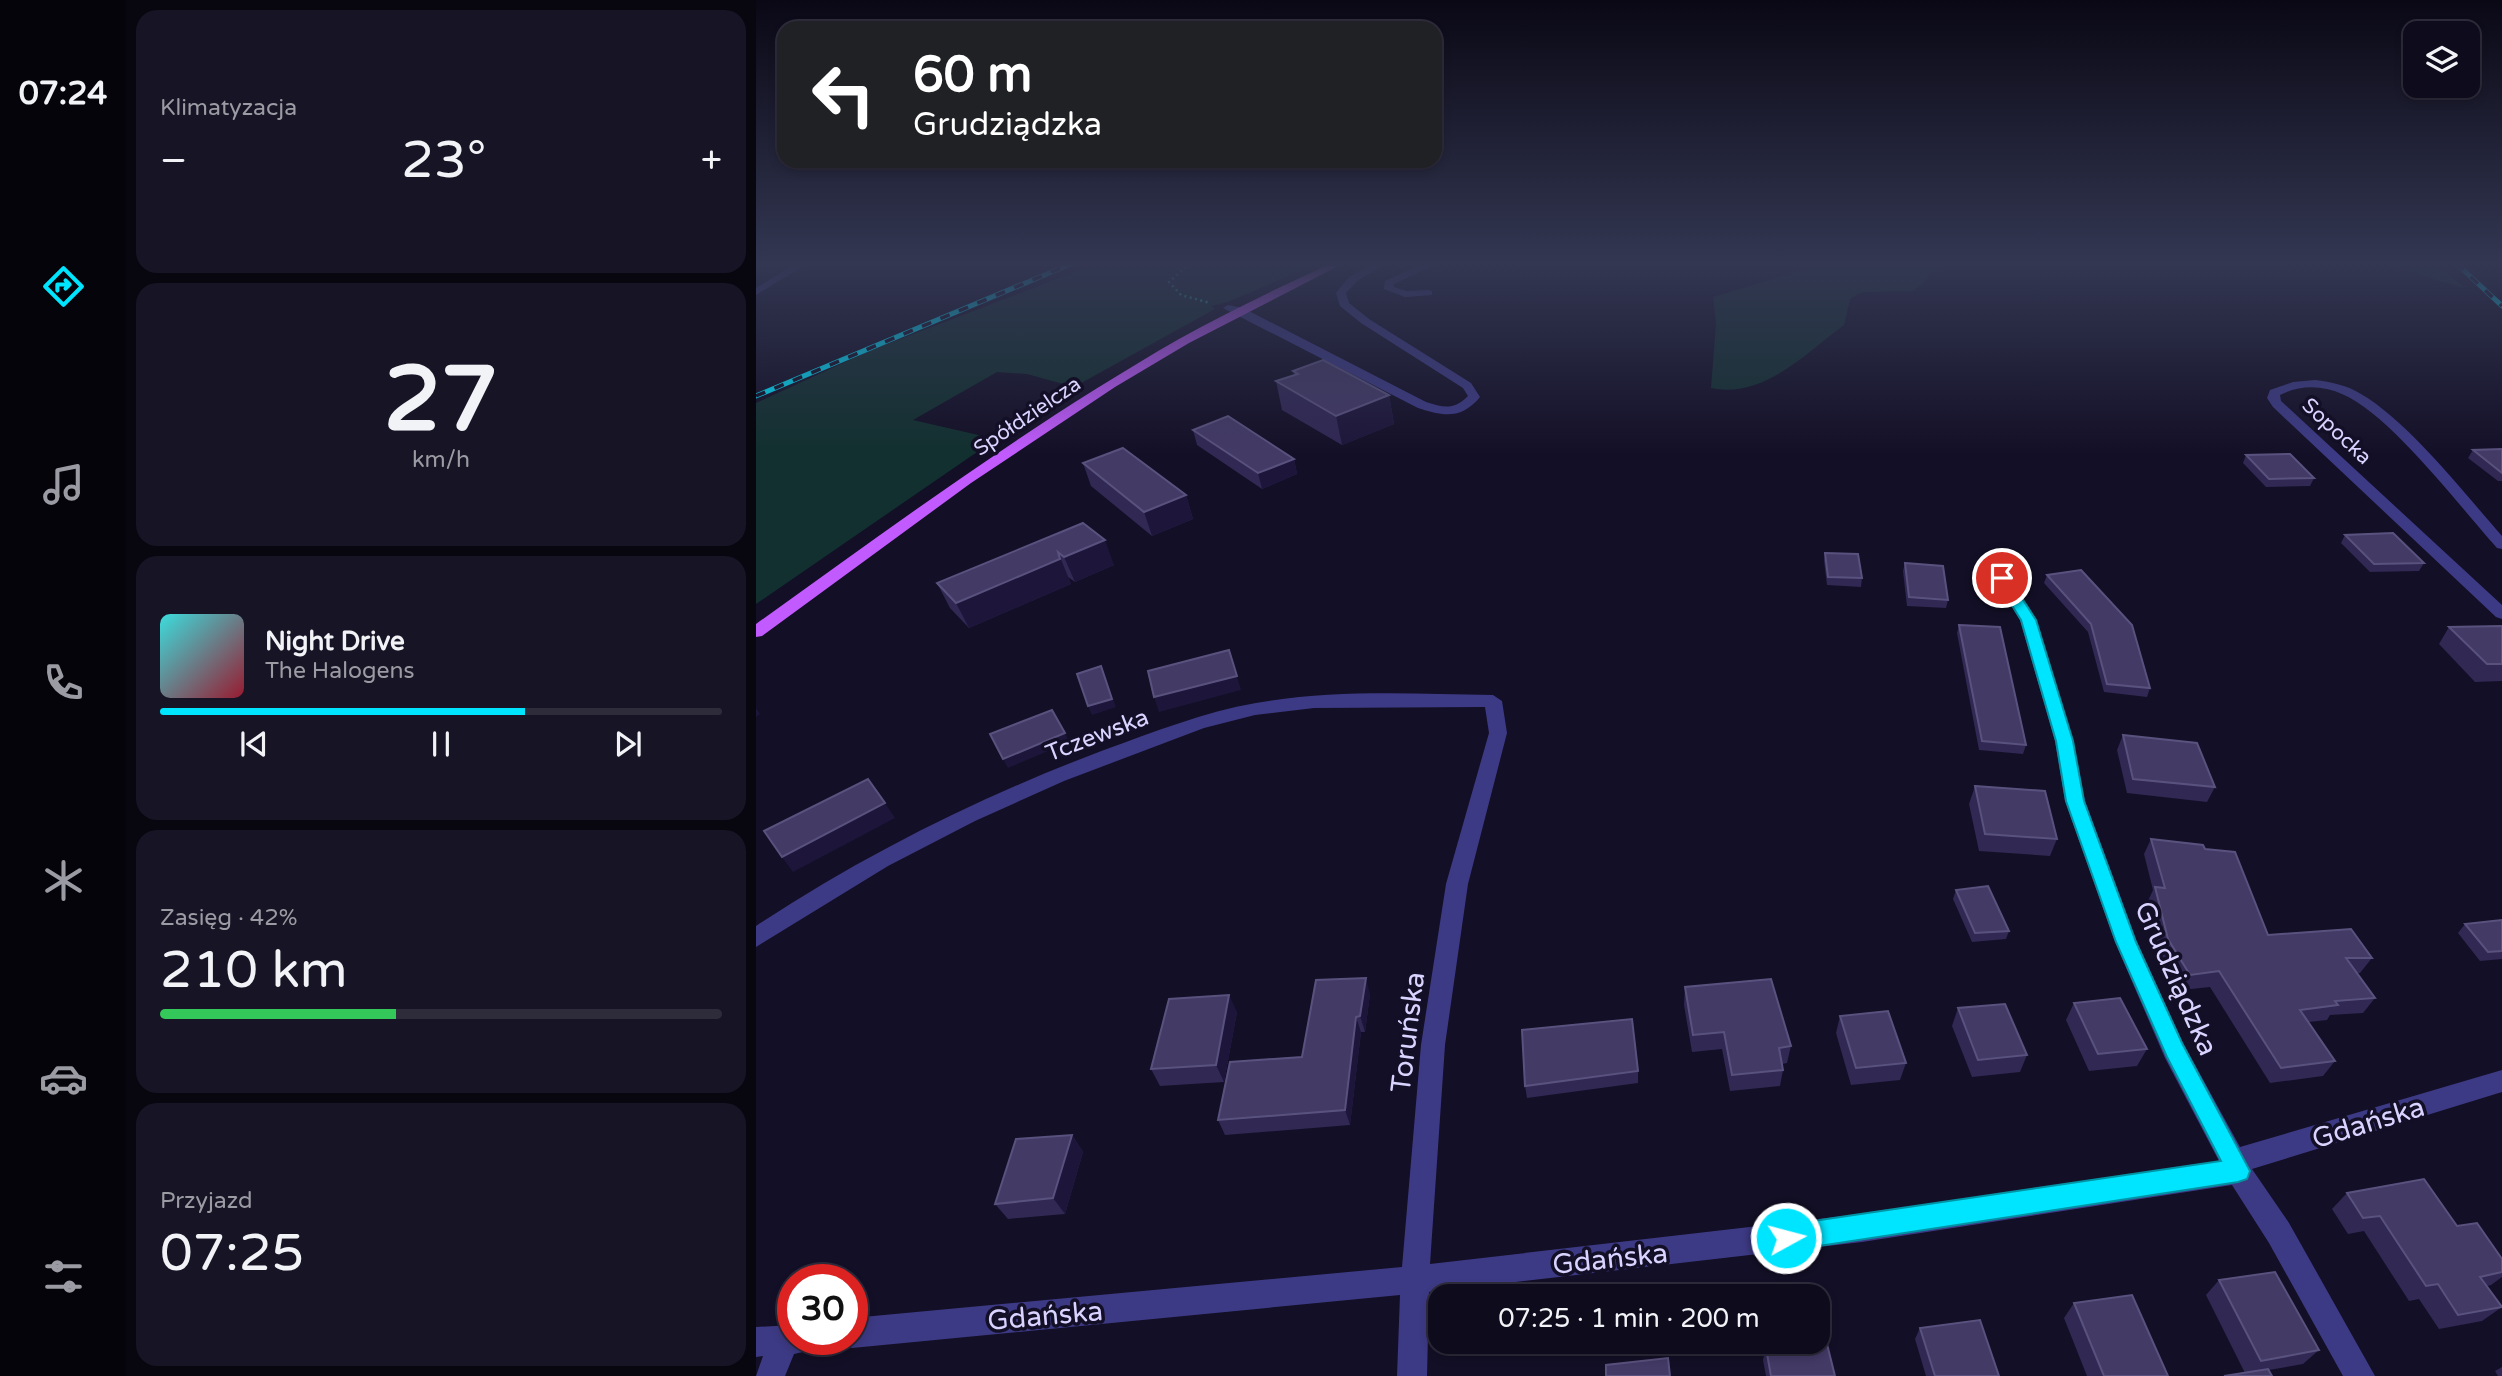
<!DOCTYPE html>
<html lang="pl">
<head>
<meta charset="utf-8">
<style>
	:root { --surface:#0e0b1c; --page:#171425; --text:#f1f3f6; --muted:#9b9ba3; --line:#2e2b3b; --accent:#00e5ff }
	body { margin:0; font-family:"Varela Round",sans-serif; background:var(--page); color:var(--text); height:100vh; display:flex; flex-direction:column; font-size:26px; white-space:nowrap }
	* { box-sizing:border-box; margin:0 }
	p { font-size:23px; color:var(--muted) }
	.icon { flex:none; width:38px; height:38px; fill:none; stroke:currentColor; stroke-width:2; stroke-linecap:round; stroke-linejoin:round }
	.map { position:relative; flex:1; overflow:hidden }
	.panel { display:flex; flex-direction:column; gap:10px; padding:10px; background:#08060f; width:630px }
	.panel>* { flex:none }
	.banner { position:absolute; left:21px; top:21px; width:665px; height:147px; border-radius:21px; box-shadow:0 4px 10px #0003,0 0 0 2px var(--line); background:#202124; color:#fff; overflow:hidden }
	.tools { position:absolute; left:1647px; top:21px; display:grid; gap:14px }
	.tools a { display:grid; place-items:center; width:77px; height:77px; border-radius:14px; background:var(--surface); box-shadow:0 4px 10px #0003,0 0 0 2px var(--line); font-size:35px }
	.speed { position:absolute; left:21px; top:1264px; display:flex; gap:14px; font-size:35px; font-weight:700; text-align:center }
	.speed>* { display:grid; place-content:center; width:91px; height:91px; border-radius:50%; background:var(--surface); box-shadow:0 4px 10px #0003,0 0 0 2px var(--line); line-height:1 }
	.speed .limit { border:10px solid #d22; background:#fff; color:#111 }
	.pin { position:absolute; display:grid; place-items:center; width:60px; height:60px; color:#fff; margin:-30px; border:4px solid #fff; border-radius:50%; box-shadow:0 2px 7px #0007 }
	.me { position:absolute; width:77px; margin:-38px; rotate:83deg; stroke-linejoin:round; filter:drop-shadow(0 0 5px #0008) }
	.turn { display:flex; align-items:center; gap:24px; height:147px; padding:0 21px; font-size:32px }
	.turn .icon { width:91px; height:91px; stroke-width:2.5 }
	.turn b { display:block; font-size:49px; line-height:60px }
	.big { font-size:52px; font-weight:600; line-height:1.1 }
	.panel .tile { flex:1; display:flex; flex-direction:column; justify-content:center; gap:10px; min-width:0; padding:0 24px; border-radius:21px; background:var(--page) }
	.panel .dial { align-items:center; gap:0 }
	.dial b { font-size:91px; line-height:1 }
	.song { display:flex; align-items:center; gap:21px }
	.cover { width:84px; height:84px; border-radius:10px; background:linear-gradient(135deg,hsl(180 70% 55%),hsl(350 70% 35%)) }
	.played { height:7px; border-radius:4px; background:linear-gradient(90deg,var(--accent) 65%,var(--line) 65%) }
	.keys { display:flex; justify-content:space-around; direction:ltr }
	.heat { display:flex; justify-content:space-between; align-items:center; font-size:38px; direction:ltr }
	.charge { height:10px; border-radius:5px; background:linear-gradient(90deg,#34c759 42%,var(--line) 0) }
	.trip { position:absolute; left:672px; top:1284px; width:402px; height:70px; border-radius:21px; background:var(--surface); box-shadow:0 4px 10px #0003,0 0 0 2px var(--line); font-weight:600; line-height:70px; text-align:center }
	main { display:flex; flex:1; min-height:0 }
	.dock { display:flex; flex-direction:column; width:126px; justify-content:space-around; align-items:center; background:#06040b; color:var(--muted) }
	.dock .icon { width:49px; height:49px }
	.dock .current { color:var(--accent) }
	.dock b { font-size:32px; color:var(--text) }
	.map>svg:first-child { display:block }
	.green { fill:#12302f }
	.lines { fill:none; stroke-linecap:round; stroke-linejoin:round }
	.path { stroke:#2fb8b0; stroke-width:2.5; stroke-dasharray:2 3.5; stroke-linecap:butt }
	.minor { fill:#3d3a85; fill-rule:evenodd }
	.major { fill:#c25bff; fill-rule:evenodd }
	.rail-casing { stroke:#00e5ff; stroke-width:5 }
	.rail { stroke:#130f26; stroke-width:3.5; stroke-dasharray:10; stroke-linecap:butt }
	.wall { fill:#312854 }
	.shaded-wall { fill:#1d163a }
	.building { fill:#433a66; stroke:#5a527e; stroke-width:2 }
	.route { fill:#00e5ff; stroke:#0095a6; stroke-width:2 }
	.labels { text-anchor:middle; stroke-width:7; stroke-linejoin:round; paint-order:stroke }
	.far-street-label { font-size:21px; fill:#d9d4ff; stroke:#130f26 }
	.street-label { font-size:24px; fill:#d9d4ff; stroke:#130f26 }
	.near-street-label { font-size:28px; fill:#d9d4ff; stroke:#130f26 }
</style>
</head>
<body>
<main>
<nav class="dock">
<b>07:24</b>
<svg class="icon current" aria-label="directions" viewBox="0 0 24 24"><path d="M12 3l9 9-9 9-9-9zM9 14v-3h6M13 9l2 2-2 2"/></svg>
<svg class="icon" aria-label="music" viewBox="0 0 24 24"><path d="M9 18V5l10-2v13"/><circle cx="6" cy="18" r="3"/><circle cx="16" cy="16" r="3"/></svg>
<svg class="icon" aria-label="phone" viewBox="0 0 24 24"><path d="M5 4h4l2 5-3 2q2 4 5 5l2-3 5 2v4C11 20 4 13 5 4z"/></svg>
<svg class="icon" aria-label="climate" viewBox="0 0 24 24"><path d="M12 3v18M4 7l16 10M4 17L20 7"/></svg>
<svg class="icon" aria-label="car" viewBox="0 0 24 24"><path d="M5 17H2v-5l4-1 3-4h7l3 4 3 1v5h-3M9 17h6M6 11h13"/><circle cx="7" cy="17" r="2"/><circle cx="17" cy="17" r="2"/></svg>
<svg class="icon" aria-label="filters" viewBox="0 0 24 24"><path d="M4 7h16M4 17h16"/><circle cx="9" cy="7" r="2"/><circle cx="15" cy="17" r="2"/></svg>
</nav>
<section class="panel">
<div class="tile"><p>Klimatyzacja</p>
<div class="heat"><a>−</a><b class="big">23°</b><a>+</a></div>
</div>
<div class="tile dial"><b>27</b><p>km/h</p></div>
<div class="tile">
<div class="song"><i class="cover"></i><div><b>Night Drive</b><p>The Halogens</p></div></div>
<div class="played"></div>
<div class="keys"><svg class="icon" aria-label="previous" viewBox="0 0 24 24"><path d="M18 5L8 12l10 7zM5 5v14"/></svg><svg class="icon" aria-label="pause" viewBox="0 0 24 24"><path d="M8 5v14M16 5v14"/></svg><svg class="icon" aria-label="next" viewBox="0 0 24 24"><path d="M6 5l10 7-10 7zM19 5v14"/></svg></div>
</div>
<div class="tile"><p>Zasięg · 42%</p><b class="big">210 km</b><div class="charge"></div></div>
<div class="tile"><p>Przyjazd</p><b class="big">07:25</b></div>
</section>
<div class="map">
<svg width="1746" height="1376" viewBox="0 0 1746 1376">
	<rect width="100%" height="100%" fill="#130f26"/>
	<g class="green">
		<path d="M343,263h219l-90,39 -17,4 4,3 -141,78 -47,-13 -30,-2 -84,48 83,19 -240,165v-201l113,-52z"/>
		<path d="M1070,263h116l-28,28 -52,1 -12,7 -6,26c-39,29 -81,74 -133,63l5,-65 -3,-26z"/>
		<path d="M1625,263h56l27,25 -80,-24z"/>
	</g>
	<g class="lines">
		<path class="path" d="M434,263l-21,19 12,13 29,8"/>
		<g class="minor">
			<path d="M41,263h11l-52,32v-7z"/>
			<path d="M619,263h12l-30,18 -11,12 3,10 20,16 102,64 9,14c-19,23 -37,19 -62,11l-195,-100 5,-3 15,3 183,94c18,6 28,8 42,-6l-5,-8 -102,-65 -21,-17 -4,-13 13,-16z"/>
			<path d="M669,263h13l-44,21v3l12,4 22,-1 4,1v4l-27,2 -21,-8 1,-8z"/>
			<path d="M1559,380c16,2 32,5 46,14 48,28 103,99 141,142v13l-5,-1c-37,-41 -107,-134 -155,-154 -20,-9 -43,-9 -62,1l1,6 221,204v14l-6,-2 -223,-210 -6,-9 3,-8 23,-8z"/>
			<path d="M1246,573l5,2 29,45 37,121 12,60 52,141 46,101 57,104 262,-77v22l-250,77 37,54 86,153h-32l-74,-133 -37,-58 -370,57 -433,50 -2,84h-30l3,-81 -548,53 -10,-5 -2,-4h12v-21l550,-51 19,-222 25,-161 43,-151 -4,-26 -171,1 -59,7 -51,13 -140,53 -89,40 -87,45 -132,81v-21c109,-72 226,-130 348,-176 50,-18 100,-38 152,-47 78,-14 158,-9 237,-8l9,6 5,32 -39,151 -23,161 -15,219 432,-50 357,-53 -54,-103 -50,-116 -50,-141 -10,-60 -35,-121 -26,-42z"/>
			<path d="M37,1325v14h28l-5,10 -22,5 -9,22h-29l7,-20 -7,1v-30z"/>
		</g>
		<path class="major" d="M576,263h12l-155,80 -74,44 -144,96 -209,153 -6,1v-13c138,-99 275,-200 423,-285 50,-28 101,-52 153,-76z"/>
		<defs>
			<g id="rail">
				<path d="M1700,263l46,43"/>
				<path d="M0,396l317,-133"/>
			</g>
		</defs>
		<use href="#rail" class="rail-casing"/>
		<use href="#rail" class="rail"/>
	</g>
	<g class="wall">
		<path d="M537,371l96,24 5,29 -52,21 -60,-35 -6,-29 18,-6z"/>
		<path d="M437,430l101,29 3,15 -35,15 -65,-44z"/>
		<path d="M1746,449v32h-4l-30,-23 5,-8z"/>
		<path d="M1490,455l68,23 -4,8 -44,1 -23,-24z"/>
		<path d="M327,463l103,32 7,24 -41,17 -61,-50z"/>
		<path d="M327,523l31,42 -39,17 -7,-5 3,7 -102,44 -19,-20 -13,-25z"/>
		<path d="M1589,535l79,28 -5,8 -49,1 -29,-29z"/>
		<path d="M1069,553l37,25 -1,9 -34,-2 -3,-24z"/>
		<path d="M1149,563l43,37 -2,8 -39,-2 -4,-35z"/>
		<path d="M1291,575l103,113 -3,9 -43,-5 -16,-60 -44,-49z"/>
		<path d="M1203,625l67,120 -3,9 -44,-4 -22,-117z"/>
		<path d="M1746,626v55l-27,1 -36,-38 10,-17z"/>
		<path d="M1367,735l92,52 -8,15 -80,-9 -10,-43z"/>
		<path d="M1219,786l82,53 -7,17 -71,-5 -10,-47z"/>
		<path d="M1395,839l54,10 63,86 104,23 -12,15h-3l18,25 -12,15 -33,2 -3,5 -18,2 26,39 -12,15 -53,7 -60,-96 -28,3 -22,-36 -13,-51 6,-13 -9,-36z"/>
		<path d="M1200,890l53,41 -3,8 -34,3 -19,-43z"/>
		<path d="M1746,920v39l-22,2 -22,-28 7,-9z"/>
		<path d="M929,987l106,59 -4,17 -5,1 1,6 -3,16 -50,5 -8,-42 -30,3 -8,-47z"/>
		<path d="M614,994l-5,38h-4l-11,93 -125,10 -7,-15 84,-63z"/>
		<path d="M1318,1003l73,46 -10,17 -48,5 -23,-51z"/>
		<path d="M1202,1008l69,47 -7,17 -48,5 -20,-51z"/>
		<path d="M481,1012l-13,70 -64,4 -9,-17z"/>
		<path d="M1084,1016l66,47 -6,17 -49,5 -15,-52z"/>
		<path d="M882,1071v12l-111,15 -2,-12z"/>
		<path d="M316,1135l11,17 -18,62 -57,5 -13,-15z"/>
		<path d="M1591,1193l110,33 45,33v18l-11,8 -4,1 15,21 -20,14 -43,8 -20,-30 -10,2 -45,-70 -16,3 -16,-25z"/>
		<path d="M1463,1280l100,70 -16,14 -34,6 -24,3 -39,-78z"/>
		<path d="M1318,1303l94,73h-81l-23,-58z"/>
		<path d="M1164,1328l79,48h-73l-11,-37z"/>
		<path d="M1010,1348l69,28h-69l-3,-16z"/>
		<path d="M1746,1367v9h-4l-3,-5z"/>
	</g>
	<g class="shaded-wall">
		<path d="M0,263h26l-26,14z"/>
		<path d="M633,395l5,29 -52,21 -6,-29z"/>
		<path d="M538,459l3,15 -35,15 -4,-16z"/>
		<path d="M430,495l7,24 -41,17 -8,-24z"/>
		<path d="M349,540l9,25 -39,17 -11,-25z"/>
		<path d="M302,552l13,32 -102,44 -13,-25z"/>
		<path d="M473,650l12,40 -82,22 -5,-15z"/>
		<path d="M345,666l15,41 -24,8 -4,-9z"/>
		<path d="M0,708l4,6 -4,3z"/>
		<path d="M309,733l4,9 -61,26 -5,-9z"/>
		<path d="M129,803l10,15 -102,54 -11,-15z"/>
		<path d="M610,978l4,16 -5,38 -5,-16z"/>
		<path d="M473,995l8,17 -13,70 -8,-17z"/>
		<path d="M600,1017l5,15 -11,93 -5,-15z"/>
		<path d="M316,1135l11,17 -18,62 -12,-16z"/>
	</g>
	<g class="building">
		<path d="M567,360l66,35 -53,21 -60,-35 22,-7 -5,-3z"/>
		<path d="M472,416l66,43 -36,14 -65,-43z"/>
		<path d="M367,448l63,47 -42,17 -61,-49z"/>
		<path d="M1746,449v24l-29,-23z"/>
		<path d="M1534,454l24,24 -45,1 -23,-24z"/>
		<path d="M327,523l22,17 -41,17 -6,-5 2,7 -104,44 -19,-20z"/>
		<path d="M1637,533l31,30 -50,1 -29,-29z"/>
		<path d="M1069,553l33,1 4,24 -34,-1z"/>
		<path d="M1149,563l38,3 5,34 -39,-3z"/>
		<path d="M1325,570l51,55 18,63 -43,-4 -16,-60 -44,-49z"/>
		<path d="M1203,625l41,2 26,118 -44,-4z"/>
		<path d="M1746,626v38h-15l-38,-37z"/>
		<path d="M473,650l8,26 -83,21 -6,-26z"/>
		<path d="M345,666l11,33 -24,7 -11,-32z"/>
		<path d="M296,710l13,23 -62,26 -13,-25z"/>
		<path d="M1367,735l74,8 18,44 -82,-8z"/>
		<path d="M112,779l17,24 -103,54 -18,-26z"/>
		<path d="M1219,786l70,5 12,48 -72,-5z"/>
		<path d="M1395,839l52,6 2,4 30,3 33,83 83,-6 21,29h-26l29,40 -40,3 3,4 -38,5 35,51 -54,7 -62,-97 -29,4 -22,-36 -13,-52 10,1z"/>
		<path d="M1232,886l21,45 -34,2 -19,-43z"/>
		<path d="M1746,920v31l-14,1 -23,-28z"/>
		<path d="M610,978l-6,38 -4,1 -11,93 -127,10 12,-58 72,-5 14,-77z"/>
		<path d="M1015,979l20,67 -12,2 4,22 -51,5 -8,-43 -31,3 -8,-48z"/>
		<path d="M473,995l-13,70 -65,4 18,-70z"/>
		<path d="M1364,998l27,51 -49,5 -24,-51z"/>
		<path d="M1249,1004l22,51 -49,5 -20,-52z"/>
		<path d="M1132,1011l18,52 -50,5 -16,-52z"/>
		<path d="M876,1019l6,52 -113,15 -3,-56z"/>
		<path d="M316,1135l-19,63 -58,6 21,-65z"/>
		<path d="M1668,1179l33,47 20,-3 25,36v13l-22,5 22,30 -44,8 -20,-31 -12,2 -46,-70 -17,2 -16,-25z"/>
		<path d="M1519,1272l44,78 -58,11 -42,-81z"/>
		<path d="M1376,1295l36,81h-64l-30,-73z"/>
		<path d="M1224,1320l19,56h-64l-15,-48z"/>
		<path d="M1070,1340l9,36h-64l-5,-28z"/>
		<path d="M912,1358l2,18h-64v-11z"/>
		<path d="M1512,1369l4,7h-48z"/>
	</g>
	<linearGradient id="sky" x2="0" y2="1"><stop stop-color="#0a0815"/><stop offset="0.58" stop-color="#333752"/><stop offset="1" stop-color="#333752" stop-opacity="0"/></linearGradient>
	<rect width="1746" height="455" fill="url(#sky)"/>
	<path class="route" d="M1246,574l5,1 29,45 37,121 11,60 52,141 46,101 68,128 -3,8 -9,3 -452,69 -8,-4 -4,-9 4,-9 8,-4 435,-64 -54,-104 -51,-115 -50,-141 -10,-60 -35,-121 -26,-42z"/>
	<g class="labels">
		<g class="far-street-label">
			<text transform="translate(271 416) rotate(-34)" y="7">Spółdzielcza</text>
			<text transform="translate(1581 431) rotate(43)" y="7">Sopocka</text>
		</g>
		<g class="street-label">
			<text transform="translate(341 735) rotate(-21)" y="8">Tczewska</text>
		</g>
		<g class="near-street-label">
			<text transform="translate(1421 978) rotate(66)" y="10">Grudziądzka</text>
			<text transform="translate(651 1032) rotate(-83)" y="10">Toruńska</text>
			<text transform="translate(1612 1122) rotate(-17)" y="10">Gdańska</text>
			<text transform="translate(854 1258) rotate(-6)" y="10">Gdańska</text>
			<text transform="translate(289 1315) rotate(-5)" y="10">Gdańska</text>
		</g>
	</g>
</svg>
<div class="tools">
<a><svg class="icon" aria-label="layers" viewBox="0 0 24 24"><path d="M12 4l9 5-9 5-9-5zM3 14l9 5 9-5"/></svg></a>
</div>
<div class="speed"><div class="limit">30</div></div>
<div class="pin" style="left:1246px;top:578px;background:#d93025"><svg class="icon" aria-label="arrive" viewBox="0 0 24 24"><path d="M6 21V4h12l-3 4 3 4H6"/></svg></div>
<svg class="me" style="left:1030px;top:1238px" viewBox="-20 -20 40 40"><circle r="17" fill="#00e5ff" stroke="#fff" stroke-width="3"/><path d="M0-11L8 9 0 5-8 9z" fill="#fff"/></svg>
<div class="trip">07:25 · 1 min · 200 m</div>
<div class="banner">
<div class="turn"><svg class="icon" aria-label="left" viewBox="0 0 24 24"><path d="M17 20v-9H6M10 6l-5 5 5 5"/></svg><div><b>60 m</b>Grudziądzka</div></div>
</div>
</div>
</main>
</body>
</html>
